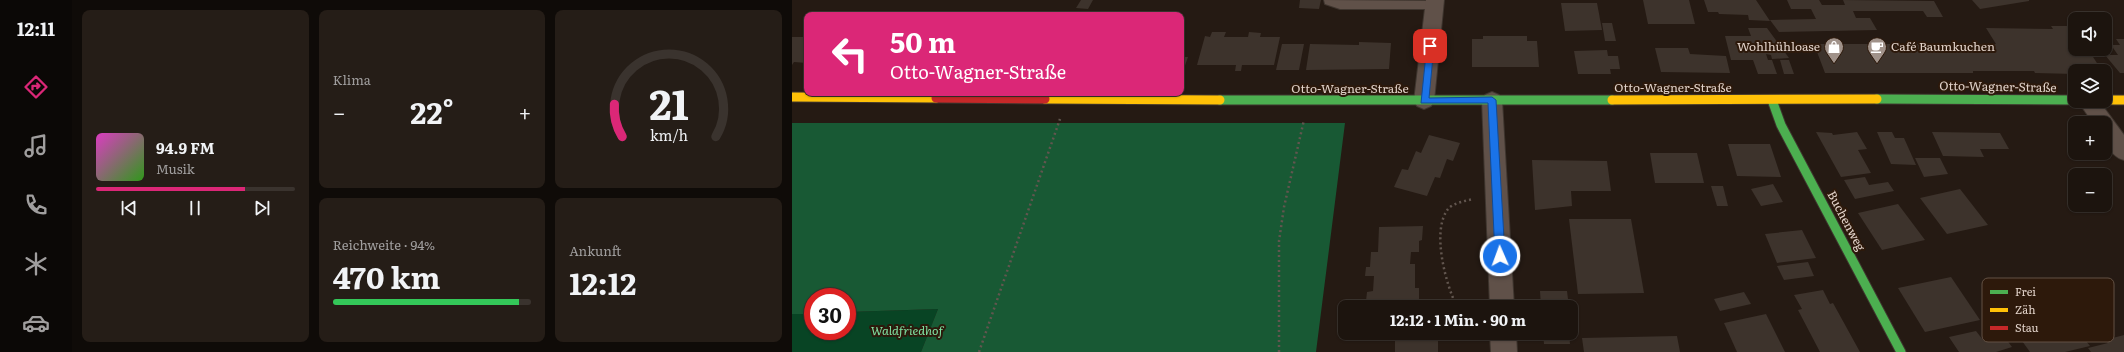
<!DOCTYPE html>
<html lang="de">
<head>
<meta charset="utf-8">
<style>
	:root { --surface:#1c140e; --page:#251d17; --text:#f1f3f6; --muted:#a09e9e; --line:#3a332e; --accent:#db2777 }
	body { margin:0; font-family:Literata,serif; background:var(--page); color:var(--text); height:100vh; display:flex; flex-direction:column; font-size:15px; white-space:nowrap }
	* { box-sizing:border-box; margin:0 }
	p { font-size:13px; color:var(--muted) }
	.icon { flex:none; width:22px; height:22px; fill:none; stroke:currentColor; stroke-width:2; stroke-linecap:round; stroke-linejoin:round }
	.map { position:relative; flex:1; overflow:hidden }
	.side { display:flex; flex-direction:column; gap:10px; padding:10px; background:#0f0b08; width:720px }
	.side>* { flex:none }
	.guide { position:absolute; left:12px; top:12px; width:380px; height:84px; border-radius:8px; box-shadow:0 1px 3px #0004,0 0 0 1px var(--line); background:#db2777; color:#fff; overflow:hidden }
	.fabs { position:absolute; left:1276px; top:12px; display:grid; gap:8px }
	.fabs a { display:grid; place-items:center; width:44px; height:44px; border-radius:8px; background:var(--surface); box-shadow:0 1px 3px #0004,0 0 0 1px var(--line); font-size:20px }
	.speed { position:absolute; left:12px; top:288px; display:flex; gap:8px; font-size:20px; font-weight:700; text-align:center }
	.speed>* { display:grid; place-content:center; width:52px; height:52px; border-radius:50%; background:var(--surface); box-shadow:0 1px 3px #0004,0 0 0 1px var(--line); line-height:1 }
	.speed .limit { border:6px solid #d22; background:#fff; color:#111 }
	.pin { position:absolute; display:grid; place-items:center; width:34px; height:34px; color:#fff; margin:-17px; border-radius:8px; box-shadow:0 2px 6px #0006 }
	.me { position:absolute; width:44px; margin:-22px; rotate:358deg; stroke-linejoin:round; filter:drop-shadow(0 0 3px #0008) }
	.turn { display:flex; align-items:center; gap:14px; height:84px; padding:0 20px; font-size:18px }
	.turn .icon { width:52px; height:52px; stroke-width:2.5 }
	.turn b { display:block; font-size:28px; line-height:34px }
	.big { font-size:30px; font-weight:700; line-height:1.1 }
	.side .card { flex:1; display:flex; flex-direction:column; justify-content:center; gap:6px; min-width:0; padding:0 14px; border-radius:8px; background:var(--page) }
	.side .dial { align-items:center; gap:0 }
	.dial svg { height:104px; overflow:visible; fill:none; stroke:var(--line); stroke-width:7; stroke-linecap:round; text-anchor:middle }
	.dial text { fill:var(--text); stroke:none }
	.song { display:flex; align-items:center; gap:12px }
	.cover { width:48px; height:48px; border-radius:6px; background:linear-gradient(135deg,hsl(310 70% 55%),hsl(110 70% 35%)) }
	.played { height:4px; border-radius:2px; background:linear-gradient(90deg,var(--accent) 75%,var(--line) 75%) }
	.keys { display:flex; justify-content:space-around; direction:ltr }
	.heat { display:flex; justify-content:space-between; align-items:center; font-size:22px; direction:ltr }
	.charge { height:6px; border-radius:3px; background:linear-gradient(90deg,#34c759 94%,var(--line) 0) }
	.side .tiles { flex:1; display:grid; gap:10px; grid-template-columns:repeat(3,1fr) }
	.card:first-child { grid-row:span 2 }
	.trip { position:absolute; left:546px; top:300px; width:240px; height:40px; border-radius:8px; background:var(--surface); box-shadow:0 1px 3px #0004,0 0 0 1px var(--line); font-weight:700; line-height:40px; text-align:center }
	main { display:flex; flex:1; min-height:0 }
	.tab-bar { display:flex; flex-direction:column; width:72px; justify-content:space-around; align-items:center; background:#0b0806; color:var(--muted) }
	.tab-bar .icon { width:28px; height:28px }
	.tab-bar .current { color:var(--accent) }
	.tab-bar b { font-size:18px; color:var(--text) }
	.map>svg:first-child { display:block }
	.green { fill:#084424 }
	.forest { fill:#185934 }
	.building { fill:#3d332c }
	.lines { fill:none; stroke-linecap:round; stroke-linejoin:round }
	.lane-casing { stroke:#3e352e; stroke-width:2 }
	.street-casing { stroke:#3e352e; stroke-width:2 }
	.fast-casing { stroke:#3e352e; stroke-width:11 }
	.slow-casing { stroke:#3e352e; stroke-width:11 }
	.jam-casing { stroke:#3e352e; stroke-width:11 }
	.path { stroke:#62564f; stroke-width:2.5; stroke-dasharray:2 3; stroke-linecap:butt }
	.lane { fill:#605149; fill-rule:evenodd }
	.street { fill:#605149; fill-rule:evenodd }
	.fast { stroke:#4caf50; stroke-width:9 }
	.slow { stroke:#ffc107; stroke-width:9 }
	.jam { stroke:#c62828; stroke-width:9 }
	.route { fill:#1a73e8; stroke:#114b97 }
	.labels { text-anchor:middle; stroke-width:4; stroke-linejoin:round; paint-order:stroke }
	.poi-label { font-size:12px; fill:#e2d3ca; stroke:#2d190b; text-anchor:end }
	.street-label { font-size:12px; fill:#e2d3ca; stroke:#2d190b }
	.park-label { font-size:12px; font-style:italic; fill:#7fe1a2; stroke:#2d190b }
	.key { fill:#2d190b; stroke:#635144; stroke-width:1 }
	.key-label { font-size:11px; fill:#e2d3ca }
</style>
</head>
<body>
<main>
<nav class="tab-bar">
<b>12:11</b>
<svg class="icon current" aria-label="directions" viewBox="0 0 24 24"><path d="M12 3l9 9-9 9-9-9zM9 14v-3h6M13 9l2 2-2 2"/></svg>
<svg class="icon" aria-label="music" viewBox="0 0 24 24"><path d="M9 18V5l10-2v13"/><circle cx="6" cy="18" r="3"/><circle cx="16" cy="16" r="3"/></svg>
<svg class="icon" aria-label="phone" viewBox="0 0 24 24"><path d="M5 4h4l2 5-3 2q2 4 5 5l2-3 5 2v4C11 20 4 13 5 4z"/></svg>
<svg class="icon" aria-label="climate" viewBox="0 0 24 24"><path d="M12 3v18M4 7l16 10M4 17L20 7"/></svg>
<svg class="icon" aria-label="car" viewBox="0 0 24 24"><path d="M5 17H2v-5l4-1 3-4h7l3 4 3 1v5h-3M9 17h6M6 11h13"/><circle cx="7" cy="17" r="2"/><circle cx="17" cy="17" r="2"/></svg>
</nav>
<section class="side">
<div class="tiles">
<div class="card">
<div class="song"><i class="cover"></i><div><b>94.9 FM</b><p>Musik</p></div></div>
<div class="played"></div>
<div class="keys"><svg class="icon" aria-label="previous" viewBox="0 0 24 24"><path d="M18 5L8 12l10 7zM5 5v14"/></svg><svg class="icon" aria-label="pause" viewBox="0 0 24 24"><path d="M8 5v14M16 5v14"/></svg><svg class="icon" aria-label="next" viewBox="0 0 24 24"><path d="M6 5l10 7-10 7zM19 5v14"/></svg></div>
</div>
<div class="card"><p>Klima</p>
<div class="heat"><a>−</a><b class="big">22°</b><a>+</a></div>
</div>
<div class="card dial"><svg viewBox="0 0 100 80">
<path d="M14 69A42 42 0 1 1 86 69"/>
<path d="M14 69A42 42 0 0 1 8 44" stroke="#db2777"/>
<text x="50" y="56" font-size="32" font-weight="700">21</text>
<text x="50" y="72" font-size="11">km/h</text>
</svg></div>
<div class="card"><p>Reichweite · 94%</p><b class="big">470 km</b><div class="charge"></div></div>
<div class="card"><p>Ankunft</p><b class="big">12:12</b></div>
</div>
</section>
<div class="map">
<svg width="1332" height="352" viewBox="0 0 1332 352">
	<rect width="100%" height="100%" fill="#251a13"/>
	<path class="green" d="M146,309l-17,43h-129v-38h21v17h34v-19z"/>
	<path class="forest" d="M0,123h553l-29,229h-395l17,-43 -91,3v-15h-34v17h-21z"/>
	<g class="building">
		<path d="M289,0h12l-5,9 -12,-1z"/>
		<path d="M508,0h21l-2,9 -20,-1z"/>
		<path d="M851,0h46l6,24h-47z"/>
		<path d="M912,0h52l14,21 -21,-1 -1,-5 -29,-1 -1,-2h-10z"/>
		<path d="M995,0h32l3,5h23l-2,-5 91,1 9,16h-16l-4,-6h-70l3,7h14l7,12 -98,2 -9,-12 46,-1 -5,-10h-20z"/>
		<path d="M1180,0h57v1l-49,8z"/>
		<path d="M769,3h36l5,27 -37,1z"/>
		<path d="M810,23h10l4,18h-11z"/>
		<path d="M1259,26h21l3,5v18h13l14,22h-27v3l-40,-1 -1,-2h-61v2h-148l-11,-29h182l-10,-16 67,1z"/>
		<path d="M956,28h19l22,30 -17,1 -1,-4 -5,-1 2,6h4l5,14h-19l-5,-14h-22l-6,-24h26z"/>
		<path d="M420,32h14l-2,5h24l1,-5 12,1 -1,4h20l-6,28h-32l-1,6h-6l1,-6h-39l8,-29 5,1z"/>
		<path d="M691,36h44v5h10l2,26h-67v-28h11z"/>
		<path d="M0,37h15v26l-13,-1 -2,3z"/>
		<path d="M1324,39h8v34h-4l-15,-18h13l-7,-10h9z"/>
		<path d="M567,42l32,1 -2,26 -83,1 4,-26 49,1z"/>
		<path d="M490,44h22l-5,26h-23z"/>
		<path d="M863,48h33l2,6 36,2 4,17 -69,-1z"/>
		<path d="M815,50l1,6h10l2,13h-10l1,5h-33l-4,-23z"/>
		<path d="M389,57h7l-6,17h-1z"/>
		<path d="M988,60h9l5,14h-10z"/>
		<path d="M1024,132l16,1 1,2 24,-3 10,17 -9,1 13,23 -30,4z"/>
		<path d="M1085,132h15l3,6h9l12,27 -25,-1z"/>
		<path d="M1140,132l68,1 9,16h-29l4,8 -41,-1z"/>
		<path d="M637,135l31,8 -7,18 -6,-2 -7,19 -5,-1 -8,19 -33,-9 8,-18 6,1 8,-19 5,2z"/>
		<path d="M936,144h42l11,33 -44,-1z"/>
		<path d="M858,153h47l7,30h-49z"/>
		<path d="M1123,158h25l8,16 -24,3z"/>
		<path d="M740,160l75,1 4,30h-40l1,15 -37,4z"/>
		<path d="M1073,177l4,8 19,-3 6,9 -39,8 -11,-19z"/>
		<path d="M981,184l10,18 -22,4 -10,-17z"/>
		<path d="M919,186h12l5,20h-11z"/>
		<path d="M1168,189l28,36 -41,9 -27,-36z"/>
		<path d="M1106,204l27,36 -43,10 -24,-37z"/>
		<path d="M777,219h62l13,74 -66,1z"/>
		<path d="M631,226l-1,14 -3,1v11h-8l-1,12h5v24h4v12h4l-1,7h-46v-6h-10l1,-9 6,-1 1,-15h-9l1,-9h4l1,-15h7l1,-25z"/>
		<path d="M1010,230l14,28 -39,5 -12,-29z"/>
		<path d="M1016,262l6,14 -30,4 -7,-14z"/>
		<path d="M1159,277l29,43 -55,12 -27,-44z"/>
		<path d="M1031,290l7,14 3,-1 27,49h-40l-22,-42 4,-1 -8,-14z"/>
		<path d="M748,291h27l2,16h-28z"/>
		<path d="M952,292l7,12 -31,7 -6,-12z"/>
		<path d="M1262,300l36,46 -25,6h-35l-29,-40z"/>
		<path d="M974,314l19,38h-48l-13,-29z"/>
		<path d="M1184,331l7,9 20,-5 9,12 -16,5h-37l-10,-15z"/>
		<path d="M598,333h51v4h-3v15h-43v-14h-5z"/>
		<path d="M751,333h26l1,11h-26z"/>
		<path d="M1332,335v17h-33l-3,-4 20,-5 -3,-3z"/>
		<path d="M885,336l3,16h-96l-2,-14z"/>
	</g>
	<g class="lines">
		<defs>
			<path id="lane" d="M532,0l110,1 5,4 -5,4h-94l-15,-5z"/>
			<g id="street">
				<path d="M634,0h18l-10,101 -3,5 -7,3 -7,-3 -3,-5z"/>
				<path d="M700,92l7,3 3,5 12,207h-24l-8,-207 3,-5z"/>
				<path d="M1286,101h21l25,34v25c-17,-5 -19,-21 -19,-37h-12z"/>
				<path d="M698,333h26l1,19h-26z"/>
			</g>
			<g id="fast">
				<path d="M1085,99l198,1"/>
				<path d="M428,100h392"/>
				<path d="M980,100l9,25 120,227"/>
			</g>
			<g id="slow">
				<path d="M0,97l144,1"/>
				<path d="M253,99l175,1"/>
				<path d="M820,100l265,-1"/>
				<path d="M1313,100h19"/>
			</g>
			<path id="jam" d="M144,98l109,1"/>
		</defs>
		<use href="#lane" class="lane-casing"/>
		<use href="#street" class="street-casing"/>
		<use href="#fast" class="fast-casing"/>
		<use href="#slow" class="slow-casing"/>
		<use href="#jam" class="jam-casing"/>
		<g class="path">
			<path d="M665,307c-11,-22 -26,-76 -9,-98 5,-6 17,-8 25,-10"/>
			<path d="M187,352l81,-233"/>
			<path d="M487,352v-111l5,-34 20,-87"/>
		</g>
		<use href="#lane" class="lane"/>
		<use href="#street" class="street"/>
		<use href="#fast" class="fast"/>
		<use href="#slow" class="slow"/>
		<use href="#jam" class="jam"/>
	</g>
	<path class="route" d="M635,44h3l4,2 -5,52 63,-1 4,3 9,156 -5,5 -5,-5 -7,-153h-67z"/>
	<defs>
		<symbol id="shop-pin" viewBox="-11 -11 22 30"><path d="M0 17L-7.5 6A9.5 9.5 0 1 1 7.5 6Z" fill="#a0928a" stroke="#2d190b"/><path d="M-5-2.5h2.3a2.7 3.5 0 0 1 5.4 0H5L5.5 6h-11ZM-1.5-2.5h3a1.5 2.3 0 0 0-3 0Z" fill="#fff"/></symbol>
		<symbol id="cafe-pin" viewBox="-11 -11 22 30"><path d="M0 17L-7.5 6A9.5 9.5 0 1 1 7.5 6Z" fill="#a0928a" stroke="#2d190b"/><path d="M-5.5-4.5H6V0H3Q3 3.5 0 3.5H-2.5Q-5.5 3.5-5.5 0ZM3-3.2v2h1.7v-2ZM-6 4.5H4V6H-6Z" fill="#fff"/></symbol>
	</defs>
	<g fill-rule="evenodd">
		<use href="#shop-pin" x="1031" y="36" width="22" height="30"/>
		<use href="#cafe-pin" x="1074" y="36" width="22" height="30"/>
	</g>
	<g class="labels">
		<g class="poi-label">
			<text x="1028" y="51">Wohlhühloase</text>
			<text x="1099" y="51" text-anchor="start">Café Baumkuchen</text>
		</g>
		<g class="street-label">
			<text transform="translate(1206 87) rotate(1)" y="4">Otto-Wagner-Straße</text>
			<text x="881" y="92">Otto-Wagner-Straße</text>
			<text x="558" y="93">Otto-Wagner-Straße</text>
			<text transform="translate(1054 221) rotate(62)" y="4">Buchenweg</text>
		</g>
		<g class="park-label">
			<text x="115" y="335">Waldfriedhof</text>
		</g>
	</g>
	<rect x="1190" y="278" width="132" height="64" rx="6" class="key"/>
	<rect x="1198" y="290" width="18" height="4" fill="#4caf50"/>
	<rect x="1198" y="308" width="18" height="4" fill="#ffc107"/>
	<rect x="1198" y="326" width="18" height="4" fill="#c62828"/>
	<g class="key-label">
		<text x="1223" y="296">Frei</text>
		<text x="1223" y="314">Zäh</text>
		<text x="1223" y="332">Stau</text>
	</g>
</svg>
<div class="fabs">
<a><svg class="icon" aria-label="sound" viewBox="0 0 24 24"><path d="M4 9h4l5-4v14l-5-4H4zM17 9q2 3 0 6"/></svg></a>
<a><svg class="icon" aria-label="layers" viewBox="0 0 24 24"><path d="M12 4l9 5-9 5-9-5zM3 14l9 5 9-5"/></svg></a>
<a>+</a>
<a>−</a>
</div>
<div class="speed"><div class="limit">30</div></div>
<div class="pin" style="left:638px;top:46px;background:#d93025"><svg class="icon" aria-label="arrive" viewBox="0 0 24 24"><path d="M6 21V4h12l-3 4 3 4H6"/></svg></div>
<svg class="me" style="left:708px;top:256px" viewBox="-20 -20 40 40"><circle r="17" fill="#1a73e8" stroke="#fff" stroke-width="3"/><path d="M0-11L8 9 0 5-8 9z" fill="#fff"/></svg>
<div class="trip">12:12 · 1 Min. · 90 m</div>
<div class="guide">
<div class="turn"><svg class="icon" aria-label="left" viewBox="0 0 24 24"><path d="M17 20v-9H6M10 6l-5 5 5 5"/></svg><div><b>50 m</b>Otto-Wagner-Straße</div></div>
</div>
</div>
</main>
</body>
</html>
